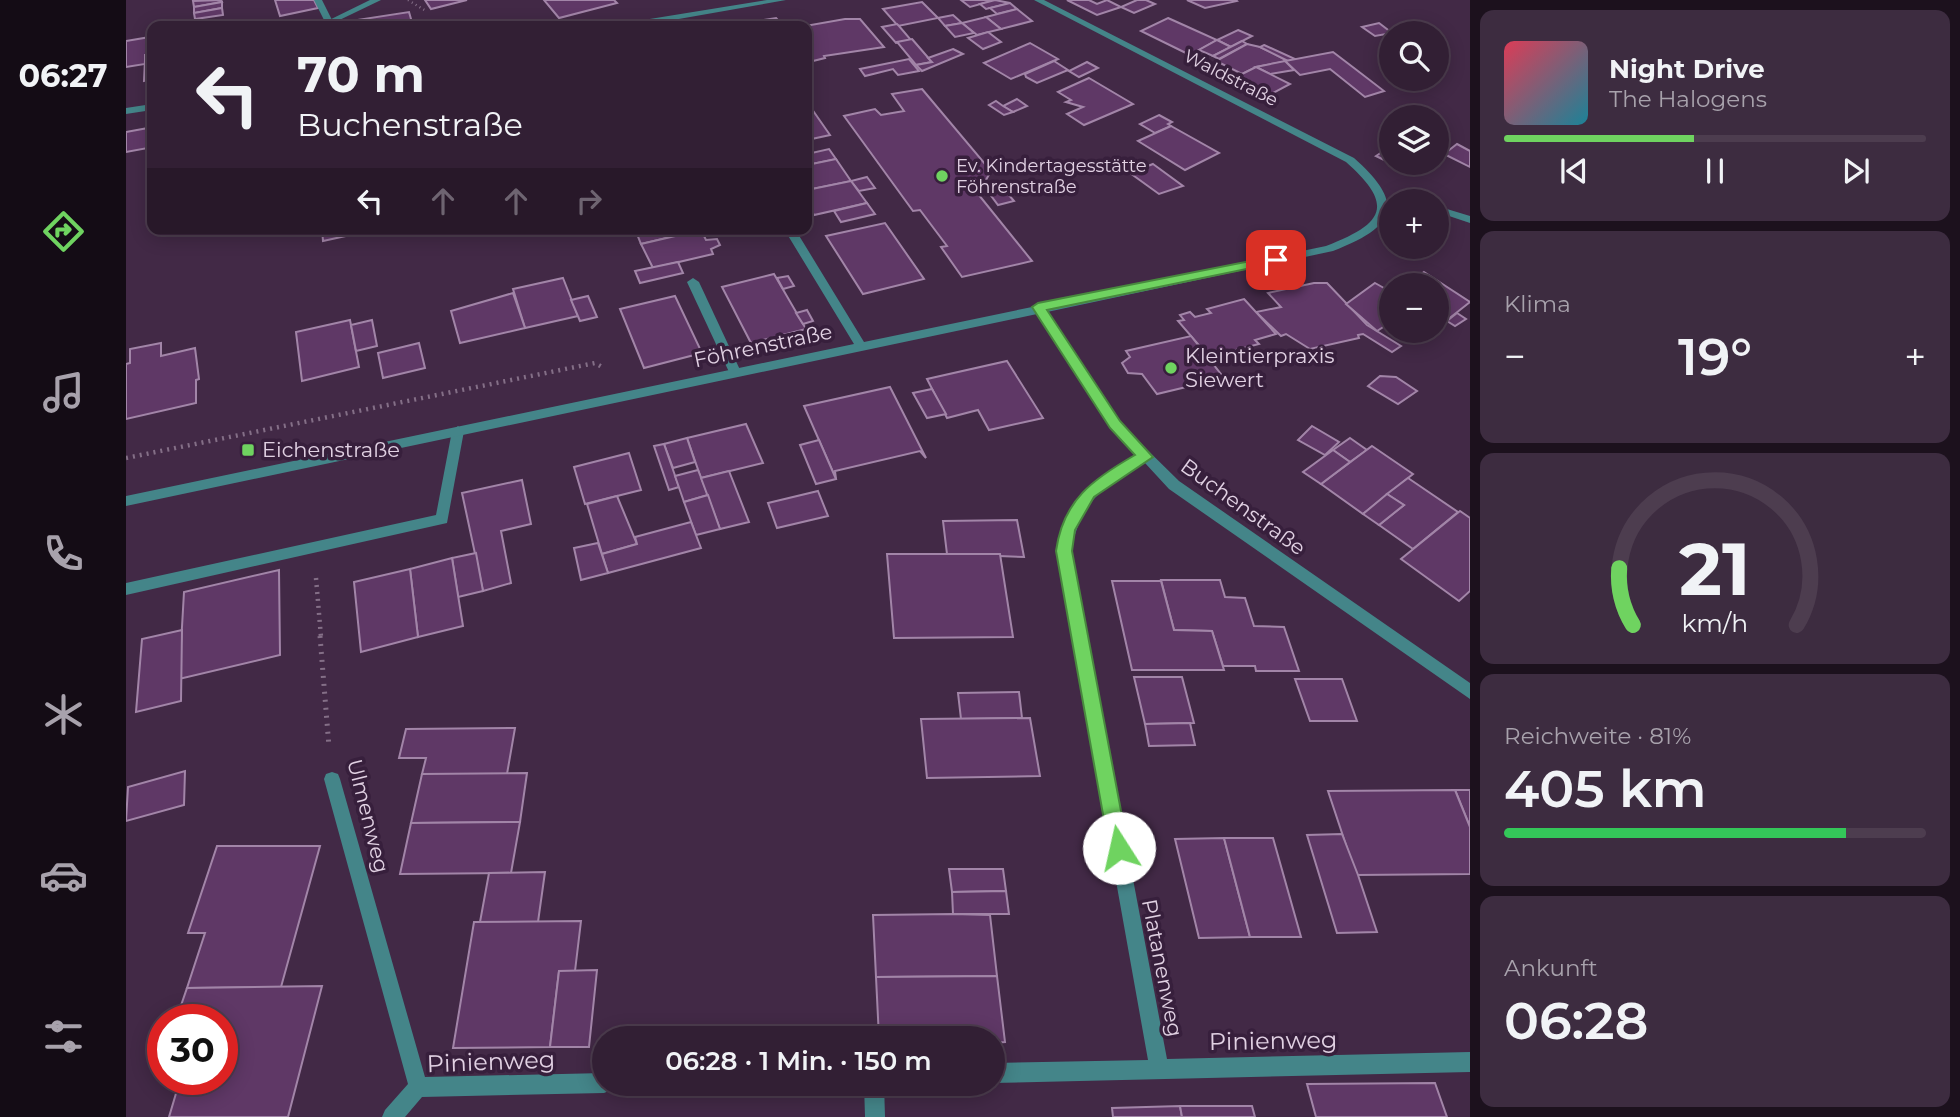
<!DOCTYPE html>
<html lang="de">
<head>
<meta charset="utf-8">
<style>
	:root { --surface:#321f34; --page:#3d2c40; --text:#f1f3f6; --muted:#a8a2ac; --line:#4d3d4f; --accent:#6fd360 }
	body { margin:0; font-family:Montserrat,sans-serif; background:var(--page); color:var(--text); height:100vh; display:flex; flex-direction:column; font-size:26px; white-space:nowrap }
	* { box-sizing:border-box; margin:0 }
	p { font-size:23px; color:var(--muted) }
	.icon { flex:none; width:38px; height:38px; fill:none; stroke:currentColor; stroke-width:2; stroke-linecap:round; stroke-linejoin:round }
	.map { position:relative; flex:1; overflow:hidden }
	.drawer { display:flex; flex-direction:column; gap:10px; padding:10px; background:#1c111d; width:490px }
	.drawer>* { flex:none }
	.guide { position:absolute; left:21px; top:21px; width:665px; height:214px; border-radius:14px; box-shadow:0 4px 18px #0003,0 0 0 2px var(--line); background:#321f34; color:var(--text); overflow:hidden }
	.controls { position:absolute; left:1253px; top:21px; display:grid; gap:14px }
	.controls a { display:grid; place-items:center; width:70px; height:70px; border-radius:50%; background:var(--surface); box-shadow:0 4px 18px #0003,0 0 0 2px var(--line); font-size:35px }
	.speed { position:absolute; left:21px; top:1004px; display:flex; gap:14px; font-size:35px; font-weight:700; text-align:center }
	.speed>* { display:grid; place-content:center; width:91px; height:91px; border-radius:50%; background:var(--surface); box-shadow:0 4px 18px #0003,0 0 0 2px var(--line); line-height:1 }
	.speed .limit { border:10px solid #d22; background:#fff; color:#111 }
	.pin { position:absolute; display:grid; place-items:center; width:60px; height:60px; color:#fff; margin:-30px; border-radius:14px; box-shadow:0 4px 10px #0006 }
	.me { position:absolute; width:77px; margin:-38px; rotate:350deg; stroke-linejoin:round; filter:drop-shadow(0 0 5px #0008) }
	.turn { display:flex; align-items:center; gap:24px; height:147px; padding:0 35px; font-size:32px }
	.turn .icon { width:91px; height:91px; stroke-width:2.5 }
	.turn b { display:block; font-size:49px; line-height:60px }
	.lanes { display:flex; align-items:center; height:66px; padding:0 35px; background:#0003; justify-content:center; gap:35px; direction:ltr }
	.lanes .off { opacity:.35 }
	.big { font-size:52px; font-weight:600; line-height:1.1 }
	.drawer .card { flex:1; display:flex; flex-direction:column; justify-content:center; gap:10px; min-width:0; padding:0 24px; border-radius:14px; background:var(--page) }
	.drawer .dial { align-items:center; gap:0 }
	.dial svg { height:182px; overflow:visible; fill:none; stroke:var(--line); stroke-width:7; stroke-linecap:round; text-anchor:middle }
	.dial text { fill:var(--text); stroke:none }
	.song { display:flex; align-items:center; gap:21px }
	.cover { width:84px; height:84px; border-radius:10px; background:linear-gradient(135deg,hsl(350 70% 55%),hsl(190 70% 35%)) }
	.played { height:7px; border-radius:4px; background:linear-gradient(90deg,var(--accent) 45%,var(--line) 45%) }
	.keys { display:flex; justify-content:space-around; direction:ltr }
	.heat { display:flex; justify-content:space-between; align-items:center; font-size:38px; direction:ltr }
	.charge { height:10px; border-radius:5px; background:linear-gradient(90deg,#34c759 81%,var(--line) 0) }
	.trip { position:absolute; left:466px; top:1026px; width:413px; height:70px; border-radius:35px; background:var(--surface); box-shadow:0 4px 18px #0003,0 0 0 2px var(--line); font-weight:600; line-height:70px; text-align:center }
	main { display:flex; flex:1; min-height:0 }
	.tab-bar { display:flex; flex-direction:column; width:126px; justify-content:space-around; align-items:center; background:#140c15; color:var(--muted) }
	.tab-bar .icon { width:49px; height:49px }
	.tab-bar .on { color:var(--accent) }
	.tab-bar b { font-size:32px; color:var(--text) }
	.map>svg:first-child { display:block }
	.building { fill:#5f3866; stroke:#a285a8; stroke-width:2 }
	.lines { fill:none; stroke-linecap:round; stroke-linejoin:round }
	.path-far2 { stroke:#846f87; stroke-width:2.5; stroke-dasharray:1 3.5; stroke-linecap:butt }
	.path-far1 { stroke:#846f87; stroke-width:4.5; stroke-dasharray:2 5; stroke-linecap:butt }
	.path { stroke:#846f87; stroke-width:5; stroke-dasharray:2 6; stroke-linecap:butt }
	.service { fill:#448589; fill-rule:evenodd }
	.minor { fill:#448589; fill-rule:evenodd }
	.tertiary { fill:#448589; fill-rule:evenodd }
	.route { fill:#6fd360; stroke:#48893e; stroke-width:2 }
	.poi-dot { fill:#6fd360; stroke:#371f3c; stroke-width:2.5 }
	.labels { text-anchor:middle; stroke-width:7; stroke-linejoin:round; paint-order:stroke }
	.far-street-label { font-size:18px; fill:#e1d1e3; stroke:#371f3c }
	.far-poi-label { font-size:18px; fill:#e1d1e3; stroke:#371f3c; text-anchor:start }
	.street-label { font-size:21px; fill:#e1d1e3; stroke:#371f3c }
	.poi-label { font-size:21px; fill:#e1d1e3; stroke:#371f3c; text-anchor:start }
	.near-street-label { font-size:24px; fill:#e1d1e3; stroke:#371f3c }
</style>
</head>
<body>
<main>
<nav class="tab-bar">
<b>06:27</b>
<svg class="icon on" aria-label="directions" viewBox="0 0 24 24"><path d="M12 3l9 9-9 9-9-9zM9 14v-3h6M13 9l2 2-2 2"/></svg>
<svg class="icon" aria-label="music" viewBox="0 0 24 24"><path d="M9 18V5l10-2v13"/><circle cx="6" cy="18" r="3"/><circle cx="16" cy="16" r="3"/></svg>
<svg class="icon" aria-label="phone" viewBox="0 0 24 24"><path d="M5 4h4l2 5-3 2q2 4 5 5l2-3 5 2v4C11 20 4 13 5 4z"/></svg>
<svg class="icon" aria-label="climate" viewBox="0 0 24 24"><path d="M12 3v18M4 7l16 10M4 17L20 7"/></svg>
<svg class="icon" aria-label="car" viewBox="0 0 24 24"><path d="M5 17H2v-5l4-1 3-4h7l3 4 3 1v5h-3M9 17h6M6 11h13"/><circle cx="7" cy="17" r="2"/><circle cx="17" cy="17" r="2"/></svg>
<svg class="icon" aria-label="filters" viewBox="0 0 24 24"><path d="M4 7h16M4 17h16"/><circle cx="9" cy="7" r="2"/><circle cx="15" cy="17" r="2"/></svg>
</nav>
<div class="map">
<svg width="1344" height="1117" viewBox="0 0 1344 1117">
	<rect width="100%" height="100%" fill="#422946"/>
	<g class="building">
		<path d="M95,0l1,2 -28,5 -1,-6z"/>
		<path d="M149,0h39l4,8 -38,8z"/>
		<path d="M299,0h42l-36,9z"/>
		<path d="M418,0h70l3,3 -58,15z"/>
		<path d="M835,0h34l-25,7z"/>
		<path d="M869,0l15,3 -24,6 -6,-5z"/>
		<path d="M941,0h22l8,4 10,-4 14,7 -24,8z"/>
		<path d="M1011,0h9l9,4 -21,9 -13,-6z"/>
		<path d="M1061,0h49l1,1 -32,7z"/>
		<path d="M96,2v6l-28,5v-6z"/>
		<path d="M796,2l16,16 -40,8 -15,-17z"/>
		<path d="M884,3l7,6 -20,5 -7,-6z"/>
		<path d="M96,8l1,7 -28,4 -1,-6z"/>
		<path d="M891,9l15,12 -31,8 -15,-12z"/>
		<path d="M283,12l4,14h-55l-1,-6z"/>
		<path d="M827,15l9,8 -17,3 -7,-8z"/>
		<path d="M860,17l15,12 -24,6 -15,-12z"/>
		<path d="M650,18l7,8h-16l-4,-6z"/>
		<path d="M1042,18l20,9 29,13 -27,15 -49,-24z"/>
		<path d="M719,19h15l24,28 -60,9 1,2 -16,4 -4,-36z"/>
		<path d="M836,23l12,10 -19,4 -10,-11z"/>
		<path d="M1253,23l13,10 -17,3 -13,-9z"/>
		<path d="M771,24l2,2 12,14 -15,3 -14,-16z"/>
		<path d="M1112,30l14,6 -21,11 -14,-7z"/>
		<path d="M862,32l13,10 -18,7 -15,-11z"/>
		<path d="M24,37v18h-5v9l-19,3v-26z"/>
		<path d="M786,39l19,22 1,1 -16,3 -19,-23z"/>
		<path d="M1091,40l14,7 -18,9 -14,-6z"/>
		<path d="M1116,41l5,3 -28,15 -6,-3z"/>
		<path d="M904,43l28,16 -47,20 -27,-16z"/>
		<path d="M1121,44l13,3 28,14 -32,6 -14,7 -26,-13z"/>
		<path d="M1138,45l31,14 -7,2 -28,-14z"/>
		<path d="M827,49l10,5 -41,17 -6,-6 16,-3 -4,-4z"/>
		<path d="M1207,52l21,16 30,23 -19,6 -35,-28 -30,6 -15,-14z"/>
		<path d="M26,58v21l-8,2 1,-21z"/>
		<path d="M783,59l10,12 -21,4 -5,-6 -28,7 -5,-7z"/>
		<path d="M928,61l14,9 -31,13 -11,-6 -1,-3z"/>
		<path d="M1159,61l9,9 -24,4 -14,-7z"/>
		<path d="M961,62l11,6 -19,9 -10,-6z"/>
		<path d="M1130,67l34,17 -28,15 -34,-18z"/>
		<path d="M963,78l44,26 -49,21 -17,-11 16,-7 -17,-5 5,-2 -13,-8z"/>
		<path d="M796,89l69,82 -5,9 -16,4 62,77 -70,16 -21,-30 6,-1 -27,-36 -7,1 -69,-95 31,-7 6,6 23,-4 -12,-17z"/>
		<path d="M891,99l10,7 -14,6 -10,-6z"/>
		<path d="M870,101l7,5 10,6 -9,3 -15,-10z"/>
		<path d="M681,102l23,33 -23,5z"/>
		<path d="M1033,115l13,7 -4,2 3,2 -16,7 -15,-9z"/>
		<path d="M1045,126l48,27 -34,17 -47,-29z"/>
		<path d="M22,128v20l-22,4v-20z"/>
		<path d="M1331,144l13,7v16l-26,-13z"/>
		<path d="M1265,146v17h39l-17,11 -37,-18z"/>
		<path d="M703,149l7,10 -29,6v-11z"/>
		<path d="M710,159l15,22 -44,9v-25z"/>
		<path d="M1027,164l30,22 -24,8 -29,-21z"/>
		<path d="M741,177l8,11 -16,3 -8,-10z"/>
		<path d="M725,181l16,22 -53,12 -7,-12v-13z"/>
		<path d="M875,186l1,1 12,14 -16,4 -12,-16z"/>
		<path d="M741,203l8,11 -34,8 -7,-11z"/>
		<path d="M759,223l39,56 -61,15 -37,-58z"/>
		<path d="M196,229h23l1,7 -23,5z"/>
		<path d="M509,229h65l1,1 -60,14z"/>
		<path d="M575,230l5,10 11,-1 3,6 -9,4 2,5 -60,14 -12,-24z"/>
		<path d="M552,262l5,11 -43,10 -5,-12z"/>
		<path d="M1298,272l46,30 -33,26v-43h-31z"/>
		<path d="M648,274l32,55 -55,14 -29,-56z"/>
		<path d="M662,276l6,10 -11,3 -6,-11z"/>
		<path d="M437,278l15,38 -53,12 -12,-39z"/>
		<path d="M1188,283h13l40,42 34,21 -9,6 -29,-18 -5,1 1,3 -49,11 -24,-15 -5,2 -25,-24 25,-5 -13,-14z"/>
		<path d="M1249,283l16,9v30l-14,9 -31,-27z"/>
		<path d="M387,293l12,35 -65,15 -9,-32z"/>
		<path d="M462,296l9,21 -17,4 -9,-21z"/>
		<path d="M549,296l27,57 -58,15 -24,-59z"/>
		<path d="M1118,299l32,35 -21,6 4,4 -50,13 -31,-36 6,-1 -4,-5 10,-3 5,5 16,-4 -4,-4z"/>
		<path d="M681,310l6,11 -10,3 -7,-11z"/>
		<path d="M1331,313l9,6 -11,7 -8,-5z"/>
		<path d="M224,320l9,47 -57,14 -6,-49z"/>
		<path d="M246,320l5,26 -21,5 -5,-26z"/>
		<path d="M1065,336l33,42 -67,16 -15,-20 -14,-1 -6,-10 8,-6 -4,-6z"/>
		<path d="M35,343v13l34,-8 4,31 -3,1v23l-70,16v-55l4,-1v-14z"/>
		<path d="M293,343l6,25 -42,10 -5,-25z"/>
		<path d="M881,361l36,57 -54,12 -11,-20 -31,8 -20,-39z"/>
		<path d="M1254,376l16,1 21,14 -19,13 -30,-18z"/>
		<path d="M764,387l36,71 -6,-7 -85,20 1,8 -32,-73z"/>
		<path d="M806,389l14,25 -19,4 -14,-25z"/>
		<path d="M620,424l17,39 -62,15 -14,-40z"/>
		<path d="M1186,426l27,16 -14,13 -27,-15z"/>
		<path d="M561,438l8,24 -22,6 -9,-24z"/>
		<path d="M1224,438l17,12 -17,12 -17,-12z"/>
		<path d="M693,440l17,39 -20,5 -16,-39z"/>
		<path d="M538,444l15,43 -10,3 -15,-44z"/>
		<path d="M1246,446l41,28 -50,40 -42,-30z"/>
		<path d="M1207,450l17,12 -29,22 -18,-12z"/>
		<path d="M503,453l12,37 -56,14 -11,-37z"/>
		<path d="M572,470l10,25 -24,7 -9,-26z"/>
		<path d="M603,471l20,51 -29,7 -19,-51z"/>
		<path d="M1282,478l50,34 -45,37 -34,-24 25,-20 -17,-11z"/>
		<path d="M396,480l9,44 -30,7 10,52 -28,8 -21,-98z"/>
		<path d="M692,491l10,25 -51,12 -9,-25z"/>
		<path d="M1261,494l17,11 -25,20 -16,-11z"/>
		<path d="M582,495l12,34 -24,6 -12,-33z"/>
		<path d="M491,496l20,48 -35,10 -15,-50z"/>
		<path d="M1334,511l10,7v73l-11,10 -58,-42z"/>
		<path d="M891,520l7,37 -77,-3 -4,-33z"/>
		<path d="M565,522l10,26 -93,25 -6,-19 35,-10 -2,-7z"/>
		<path d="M472,543l10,30 -27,7 -7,-32z"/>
		<path d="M350,553l7,38 -25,6 -6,-39z"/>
		<path d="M761,554h113l13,83 -119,1z"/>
		<path d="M326,558l11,68 -45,11 -8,-68z"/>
		<path d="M284,569l8,68 -57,15 -7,-70z"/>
		<path d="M153,570l1,85 -101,24 5,-87z"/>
		<path d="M1035,580h59l5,17 20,1 9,28 30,1 15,44h-43l-1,-5h-32l-11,-35 -38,-1z"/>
		<path d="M986,581h49l13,49 38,1 12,39h-92z"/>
		<path d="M56,630l-1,71 -45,11 6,-73z"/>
		<path d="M1008,677h48l12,46 -49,1z"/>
		<path d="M1169,679h47l15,42h-47z"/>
		<path d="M893,692l3,26 -61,1 -3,-26z"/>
		<path d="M904,718l10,58 -113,2 -6,-59z"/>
		<path d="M1064,723l5,22 -46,1 -4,-22z"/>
		<path d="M389,728l-8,46h-85l4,-16h-27l7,-29z"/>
		<path d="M59,771l-1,34 -58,16 2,-34z"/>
		<path d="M401,773l-7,49 -109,1 11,-49z"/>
		<path d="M1329,790h15v37z"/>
		<path d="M1329,790l15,37v47l-114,1 -28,-84z"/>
		<path d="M394,822l-9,51 -111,1 11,-51z"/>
		<path d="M1216,834l16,41 19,57 -40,1 -30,-98z"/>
		<path d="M1098,838l26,99 -51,1 -24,-99z"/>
		<path d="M1098,838h49l28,99h-51z"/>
		<path d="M91,846h103l-39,141 -94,1 18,-55h-17z"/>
		<path d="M823,869h54l3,22 -54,1z"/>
		<path d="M419,872l-7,50h-58l9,-49z"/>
		<path d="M880,891l3,23h-56l-1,-22z"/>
		<path d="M827,914l37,1 7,61 -121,1 -3,-62z"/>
		<path d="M455,921l-6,50h-16l-9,76 -97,1 21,-126z"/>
		<path d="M471,970l-8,77h-39l9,-76z"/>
		<path d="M871,976l8,66 -13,1v-5h-113l-3,-61z"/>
		<path d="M196,986l-34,131h-119l11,-37h42v-60h-46l11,-32z"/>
		<path d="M1309,1083l12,34h-131l-9,-33z"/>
		<path d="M1054,1106l2,11h-69l-1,-9z"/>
		<path d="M1054,1106h72l3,11h-73z"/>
	</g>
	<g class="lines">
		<path class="path-far2" d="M282,0l18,11"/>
		<g class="path-far1">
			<path d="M0,458l469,-95 9,5"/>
			<path d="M190,578l5,59"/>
		</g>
		<path class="path" d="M194,636l9,111"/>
		<g class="service">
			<path d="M188,0h8l11,22 -1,2h-6z"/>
			<path d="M567,278l6,4 42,90 -2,3 -4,1 -6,-4 -42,-90z"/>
			<path d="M332,426l6,5 -17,92 -321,72v-12l310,-68 16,-84z"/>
		</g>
		<g class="minor">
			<path d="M244,0h11l-54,26h-10z"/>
			<path d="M908,0h10l310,158c53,47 41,69 -21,93l-286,61 72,110 60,59 291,202v16l-301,-210 -24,-26c-43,24 -64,38 -74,88l96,508 303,-7v20l-478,11v-20l156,-3 -91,-509c11,-52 35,-71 80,-96l-26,-27 -74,-114 -911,192v-10l728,-152 -70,-115h11l69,113 168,-35 6,-4 5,2 283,-59c57,-22 70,-40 20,-84z"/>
			<path d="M1311,206l33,10v7l-33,-11z"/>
			<path d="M206,772l6,2 2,5 85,298 179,-4v10h10l-3,7 -7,3 -182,4 -17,20h-23l3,-7 23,-26 -84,-305 2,-5z"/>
			<path d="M738,1083h20l1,34h-20z"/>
		</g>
		<g class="tertiary">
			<path d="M641,0h19l-147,26h-18l4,-3z"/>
			<path d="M26,104v6l-26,4v-6z"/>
		</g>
	</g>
	<path class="route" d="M1150,256l6,4 -2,2 -233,48 73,111 33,36 -59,40 -19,33 -3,21 56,297 -2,7 -7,2 -7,-2 -3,-7 -53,-297c7,-51 37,-72 79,-96l-25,-27 -78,-121 6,-4z"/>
	<g class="poi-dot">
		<circle cx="816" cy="176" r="7"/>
		<circle cx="1045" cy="368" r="7"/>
		<rect x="115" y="443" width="14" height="14" rx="3.5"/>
	</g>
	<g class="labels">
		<g class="far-street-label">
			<text transform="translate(1105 78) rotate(27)" y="6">Waldstraße</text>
		</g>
		<g class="far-poi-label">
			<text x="830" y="172">Ev. Kindertagesstätte<tspan x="830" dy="21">Föhrenstraße</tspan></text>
		</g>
		<g class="street-label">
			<text transform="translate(637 346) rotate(-12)" y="7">Föhrenstraße</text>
			<text transform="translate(1117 507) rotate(36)" y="7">Buchenstraße</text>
			<text transform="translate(242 816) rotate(76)" y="7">Ulmenweg</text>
			<text transform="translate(1036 968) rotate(79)" y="7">Platanenweg</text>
		</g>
		<g class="poi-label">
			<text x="1059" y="363">Kleintierpraxis<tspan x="1059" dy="24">Siewert</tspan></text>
			<text x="136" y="457">Eichenstraße</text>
		</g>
		<g class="near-street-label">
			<text transform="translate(1147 1041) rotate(-1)" y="8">Pinienweg</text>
			<text transform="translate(365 1062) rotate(-2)" y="8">Pinienweg</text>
		</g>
	</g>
</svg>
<div class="controls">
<a><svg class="icon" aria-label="search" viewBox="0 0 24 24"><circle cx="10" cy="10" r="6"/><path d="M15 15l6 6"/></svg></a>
<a><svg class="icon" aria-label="layers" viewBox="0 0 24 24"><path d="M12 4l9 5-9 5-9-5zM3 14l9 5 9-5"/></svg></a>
<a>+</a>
<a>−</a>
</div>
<div class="speed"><div class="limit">30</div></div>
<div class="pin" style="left:1150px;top:260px;background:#d93025"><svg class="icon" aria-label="arrive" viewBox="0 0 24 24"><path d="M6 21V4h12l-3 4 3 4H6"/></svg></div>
<svg class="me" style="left:993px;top:848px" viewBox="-20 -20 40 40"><circle r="19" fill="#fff"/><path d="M0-13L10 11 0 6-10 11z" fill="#6fd360"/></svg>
<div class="trip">06:28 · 1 Min. · 150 m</div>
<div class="guide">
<div class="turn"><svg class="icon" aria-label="left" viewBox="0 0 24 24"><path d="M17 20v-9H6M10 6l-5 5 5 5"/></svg><div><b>70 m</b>Buchenstraße</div></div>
<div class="lanes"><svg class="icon" aria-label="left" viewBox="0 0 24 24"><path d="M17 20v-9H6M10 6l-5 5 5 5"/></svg><svg class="icon off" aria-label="ahead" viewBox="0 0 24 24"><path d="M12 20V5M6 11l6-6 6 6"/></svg><svg class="icon off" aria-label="ahead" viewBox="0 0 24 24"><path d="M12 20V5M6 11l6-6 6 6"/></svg><svg class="icon off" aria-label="right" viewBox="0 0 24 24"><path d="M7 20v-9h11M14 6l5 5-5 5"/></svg></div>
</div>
</div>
<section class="drawer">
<div class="card">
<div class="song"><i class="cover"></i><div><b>Night Drive</b><p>The Halogens</p></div></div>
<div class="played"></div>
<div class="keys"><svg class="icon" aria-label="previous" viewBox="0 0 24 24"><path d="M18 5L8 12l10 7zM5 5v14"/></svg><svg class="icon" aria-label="pause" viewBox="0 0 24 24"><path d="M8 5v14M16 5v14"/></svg><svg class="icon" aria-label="next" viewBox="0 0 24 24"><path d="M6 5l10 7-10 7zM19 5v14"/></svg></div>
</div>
<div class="card"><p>Klima</p>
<div class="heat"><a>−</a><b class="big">19°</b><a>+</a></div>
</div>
<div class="card dial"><svg viewBox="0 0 100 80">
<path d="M14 69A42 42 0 1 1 86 69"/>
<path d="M14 69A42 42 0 0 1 8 44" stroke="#6fd360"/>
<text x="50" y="56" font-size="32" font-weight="700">21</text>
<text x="50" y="72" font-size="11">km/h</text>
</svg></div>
<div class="card"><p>Reichweite · 81%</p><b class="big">405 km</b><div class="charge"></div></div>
<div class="card"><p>Ankunft</p><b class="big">06:28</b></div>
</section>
</main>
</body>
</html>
